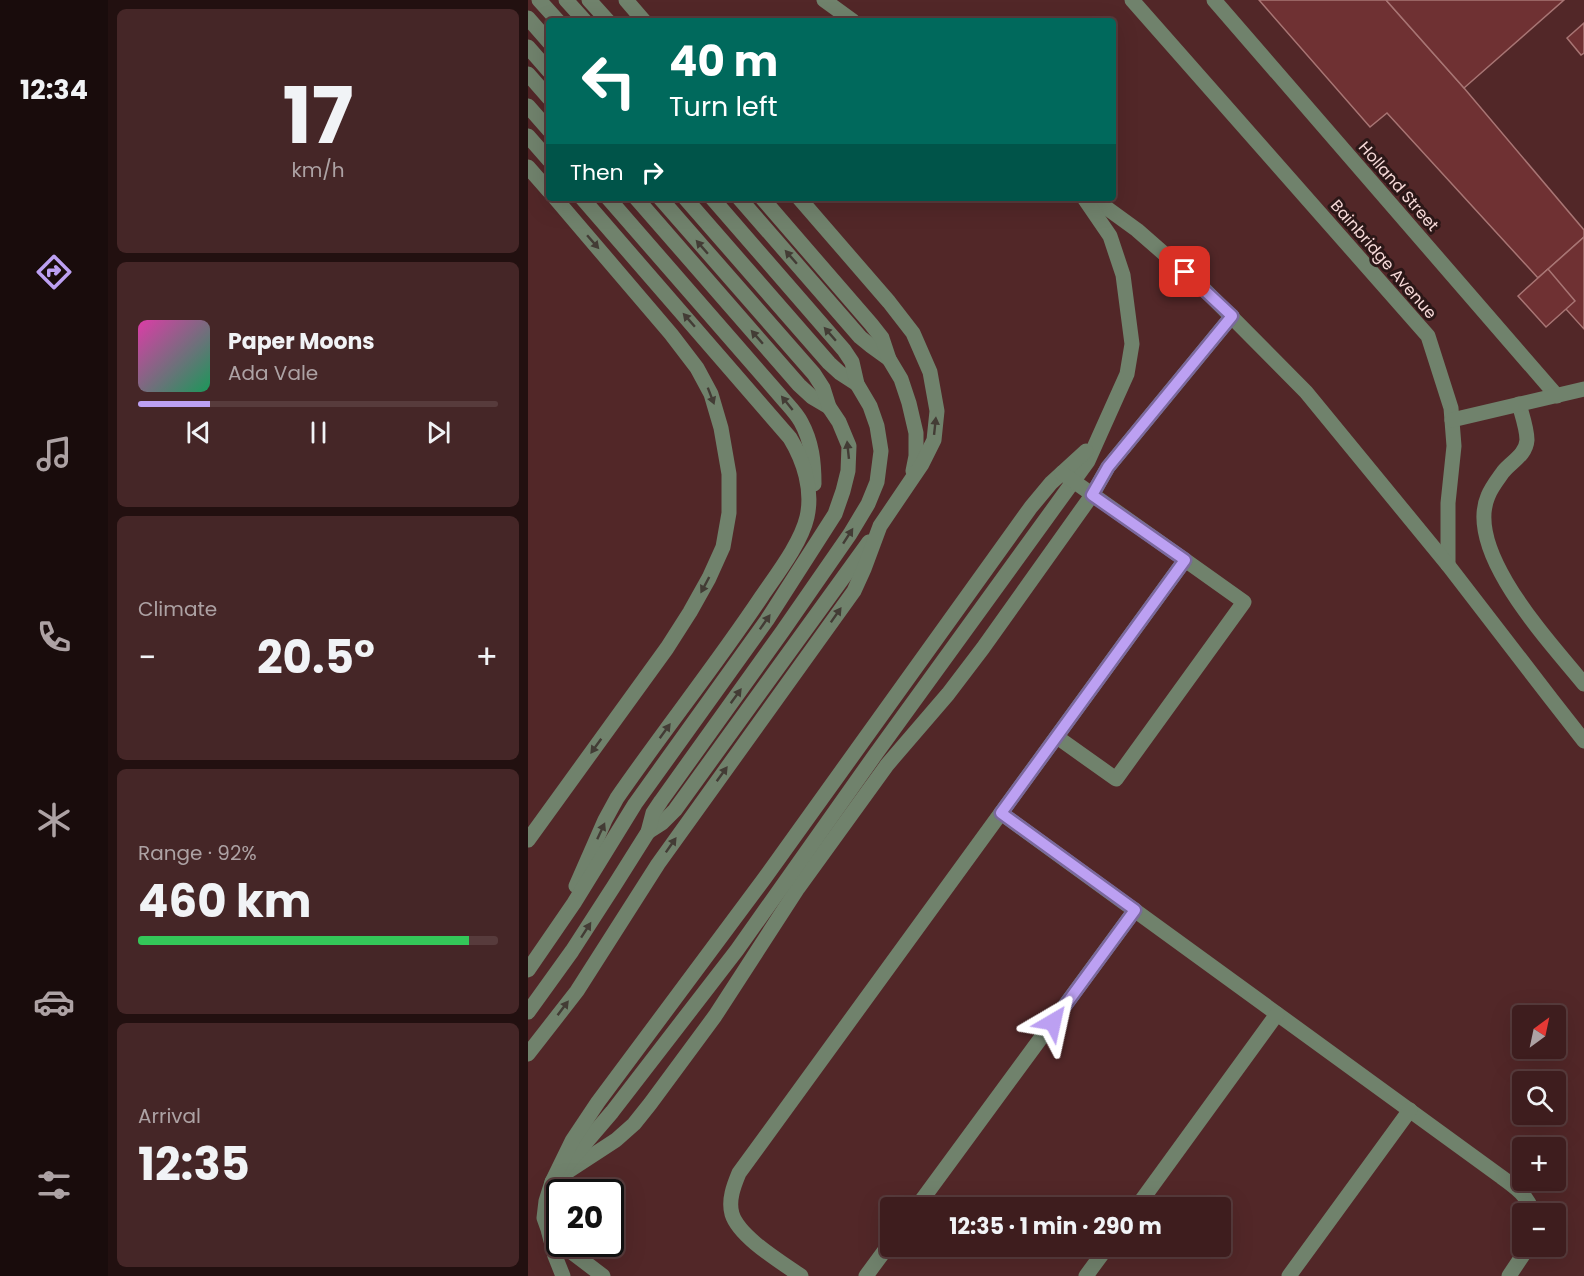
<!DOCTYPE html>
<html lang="en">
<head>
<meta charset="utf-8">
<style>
	:root { --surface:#3e1d1e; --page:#452627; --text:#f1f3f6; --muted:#ada2a4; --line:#573b3c; --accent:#bca0f2 }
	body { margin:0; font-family:Poppins,sans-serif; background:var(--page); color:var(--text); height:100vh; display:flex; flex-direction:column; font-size:22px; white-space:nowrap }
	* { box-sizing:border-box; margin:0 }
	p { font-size:20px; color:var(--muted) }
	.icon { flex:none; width:33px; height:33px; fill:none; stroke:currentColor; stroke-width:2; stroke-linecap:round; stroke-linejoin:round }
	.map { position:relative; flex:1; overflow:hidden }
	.drawer { display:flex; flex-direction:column; gap:9px; padding:9px; background:#221010; width:420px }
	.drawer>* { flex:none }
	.banner { position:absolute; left:18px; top:18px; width:570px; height:183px; border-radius:6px; box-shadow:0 6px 24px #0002,0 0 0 2px var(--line); background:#00695c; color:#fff; overflow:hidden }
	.needle { width:39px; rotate:33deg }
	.buttons { position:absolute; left:984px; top:1005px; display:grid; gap:12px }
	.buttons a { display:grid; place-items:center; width:54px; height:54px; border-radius:6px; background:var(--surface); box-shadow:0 6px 24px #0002,0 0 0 2px var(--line); font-size:30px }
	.speed { position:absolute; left:18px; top:1179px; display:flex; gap:12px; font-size:30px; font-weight:700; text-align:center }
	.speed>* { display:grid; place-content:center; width:78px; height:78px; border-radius:50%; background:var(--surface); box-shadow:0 6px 24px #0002,0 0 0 2px var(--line); line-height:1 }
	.speed .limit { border:3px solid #111; border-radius:9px; background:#fff; color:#111 }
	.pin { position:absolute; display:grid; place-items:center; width:51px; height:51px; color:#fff; margin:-26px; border-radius:12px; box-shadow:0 3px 9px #0006 }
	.me { position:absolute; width:66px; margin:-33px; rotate:36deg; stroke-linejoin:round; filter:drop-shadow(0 0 4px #0008) }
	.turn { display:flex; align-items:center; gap:21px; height:126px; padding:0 24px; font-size:27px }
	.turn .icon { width:78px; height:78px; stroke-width:2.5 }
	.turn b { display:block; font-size:42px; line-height:51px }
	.then { display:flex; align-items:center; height:57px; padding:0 24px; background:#0003; gap:12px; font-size:22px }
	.big { font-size:45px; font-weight:700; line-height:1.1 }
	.drawer .widget { flex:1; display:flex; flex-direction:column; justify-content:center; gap:9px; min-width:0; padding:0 21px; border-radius:9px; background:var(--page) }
	.drawer .dial { align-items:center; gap:0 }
	.dial b { font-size:78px; line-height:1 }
	.song { display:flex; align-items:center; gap:18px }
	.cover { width:72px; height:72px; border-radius:9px; background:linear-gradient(135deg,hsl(320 70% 55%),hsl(150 70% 35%)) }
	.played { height:6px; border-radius:3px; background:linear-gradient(90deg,var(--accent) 20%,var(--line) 20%) }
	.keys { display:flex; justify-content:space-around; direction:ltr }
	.heat { display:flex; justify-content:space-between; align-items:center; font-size:33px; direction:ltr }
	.charge { height:9px; border-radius:4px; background:linear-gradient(90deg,#34c759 92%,var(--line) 0) }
	.trip { position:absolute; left:352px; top:1197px; width:351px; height:60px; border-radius:6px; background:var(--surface); box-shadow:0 6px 24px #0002,0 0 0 2px var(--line); font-weight:700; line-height:60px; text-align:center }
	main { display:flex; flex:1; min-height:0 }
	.dock { display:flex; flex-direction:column; width:108px; justify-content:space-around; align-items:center; background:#190c0c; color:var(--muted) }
	.dock .icon { width:42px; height:42px }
	.dock .on { color:var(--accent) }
	.dock b { font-size:27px; color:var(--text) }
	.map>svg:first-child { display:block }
	.building { fill:#6f3133; stroke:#a87574; stroke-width:1.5 }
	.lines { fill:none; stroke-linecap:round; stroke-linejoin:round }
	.minor { stroke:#70826c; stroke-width:15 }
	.oneway { fill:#433c35 }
	.route-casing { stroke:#7a689d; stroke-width:15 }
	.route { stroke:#bca0f2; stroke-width:10 }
	.labels { text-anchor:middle; stroke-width:6; stroke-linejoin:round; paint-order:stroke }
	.street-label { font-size:16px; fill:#f7dad9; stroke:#2b1717 }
</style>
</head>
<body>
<main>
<nav class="dock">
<b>12:34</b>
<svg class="icon on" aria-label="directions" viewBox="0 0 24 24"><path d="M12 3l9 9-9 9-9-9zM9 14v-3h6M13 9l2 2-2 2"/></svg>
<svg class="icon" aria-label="music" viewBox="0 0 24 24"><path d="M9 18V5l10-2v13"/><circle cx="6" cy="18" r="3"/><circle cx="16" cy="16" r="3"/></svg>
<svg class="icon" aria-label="phone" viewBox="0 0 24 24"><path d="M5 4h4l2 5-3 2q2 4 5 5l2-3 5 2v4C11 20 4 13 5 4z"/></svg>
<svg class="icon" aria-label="climate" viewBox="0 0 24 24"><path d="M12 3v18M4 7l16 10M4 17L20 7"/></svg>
<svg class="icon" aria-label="car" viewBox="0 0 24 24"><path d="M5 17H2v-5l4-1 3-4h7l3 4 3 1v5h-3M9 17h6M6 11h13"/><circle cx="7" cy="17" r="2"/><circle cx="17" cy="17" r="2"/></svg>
<svg class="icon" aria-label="filters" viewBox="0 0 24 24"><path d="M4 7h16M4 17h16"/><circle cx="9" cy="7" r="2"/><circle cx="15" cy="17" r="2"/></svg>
</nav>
<section class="drawer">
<div class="widget dial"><b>17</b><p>km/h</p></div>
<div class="widget">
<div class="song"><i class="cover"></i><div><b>Paper Moons</b><p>Ada Vale</p></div></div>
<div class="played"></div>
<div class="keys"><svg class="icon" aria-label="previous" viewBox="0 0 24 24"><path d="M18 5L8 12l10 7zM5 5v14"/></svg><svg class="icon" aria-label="pause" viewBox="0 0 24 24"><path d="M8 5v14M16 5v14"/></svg><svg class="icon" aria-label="next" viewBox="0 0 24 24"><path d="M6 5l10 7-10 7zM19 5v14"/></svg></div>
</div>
<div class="widget"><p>Climate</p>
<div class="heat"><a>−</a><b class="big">20.5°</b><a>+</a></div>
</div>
<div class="widget"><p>Range · 92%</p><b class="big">460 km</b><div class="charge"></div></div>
<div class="widget"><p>Arrival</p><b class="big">12:35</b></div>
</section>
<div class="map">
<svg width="1056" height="1276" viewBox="0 0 1056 1276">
	<rect width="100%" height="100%" fill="#522728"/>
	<g class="building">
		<path d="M731,0h127l78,88 120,142v7l-46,41 -151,-165 -17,14z"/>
		<path d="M858,0h178l-100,88z"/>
		<path d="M1056,23v30l-3,2 -14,-17z"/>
		<path d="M1056,237v92l-46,-51z"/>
		<path d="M1020,269l27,32 -29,26 -28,-31z"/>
	</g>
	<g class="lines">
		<g class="minor">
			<path d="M11,0l19,21"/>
			<path d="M38,0l19,21"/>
			<path d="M61,0l19,21"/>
			<path d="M98,0l18,21"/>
			<path d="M296,0l29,21"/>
			<path d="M604,0l296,336 23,72 3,38 -6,57v62"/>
			<path d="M686,0l343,396"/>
			<path d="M0,18l21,24"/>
			<path d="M0,47l21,24"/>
			<path d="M0,74l21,24"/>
			<path d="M0,106l21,24"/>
			<path d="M0,136l21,24"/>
			<path d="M0,167l21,24"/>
			<path d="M80,198l175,201c6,7 14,15 18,23 11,20 13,40 13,62"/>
			<path d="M108,198l163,187 13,12 17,10"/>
			<path d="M157,198l144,165 11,10 17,11"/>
			<path d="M211,198l121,139 11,9 18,13"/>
			<path d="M234,198l109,126 11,14 7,21 12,20 8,24 7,30v23l-3,15"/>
			<path d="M565,198l44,32 64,56 105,106 142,173 104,135 32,41"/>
			<path d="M991,404c3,11 8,25 8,36 -1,15 -16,22 -24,32 -5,7 -12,16 -15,24 -24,56 63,147 96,188"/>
			<path d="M924,420l132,-31"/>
			<path d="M529,737l59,42 128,-177 -59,-42"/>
			<path d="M473,813l499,363c14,10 29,20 33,38"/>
			<path d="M120,832l14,-9 13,-13 194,-268"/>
			<path d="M0,840l139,-192 23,-36 19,-34 14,-31 6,-34v-39l-8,-46 -10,-34 -14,-26 -26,-34 -116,-136"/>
			<path d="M48,886l29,-66 12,-22c47,-68 99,-133 145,-202 15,-22 39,-53 45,-79 6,-27 -3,-56 -17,-79l-208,-240"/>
			<path d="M0,970l46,-67 61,-99 132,-184 68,-106 8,-23 5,-20 1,-25 -10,-24 -10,-15 -6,-19 -9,-14 -154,-176"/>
			<path d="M0,1012l44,-61 42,-65 34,-54 5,-19 8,-12 121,-169 68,-98 18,-30 9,-22 4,-31 -4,-25 -7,-20 -13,-22 -5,-22 -8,-12 -132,-152"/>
			<path d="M0,1054l49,-63 81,-127 196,-273 10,-22 16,-43 42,-62 12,-24 3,-29 -7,-39 -17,-39 -24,-31 -90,-104"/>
			<path d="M39,1172l49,-32 18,-16 16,-20 65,-88 83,-128 89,-123 61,-71 35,-46 109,-153 16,-28 124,-151"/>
			<path d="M24,1182l60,-70 125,-162 138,-195 213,-294 39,-87 5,-30 -9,-69 -13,-39 -26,-38"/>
			<path d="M388,1208l219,-298"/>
			<path d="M608,1208l141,-194"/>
			<path d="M21,1233l6,23 8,20"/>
			<path d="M32,1242l-11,-10 -5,-14 2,-17 6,-19 20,-41 26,-39 166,-223 267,-372 20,-24 35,-32"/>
			<path d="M33,1244l42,32"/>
			<path d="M273,1276c-20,-14 -62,-39 -69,-62 -4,-14 2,-29 7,-41l446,-613 -123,-87"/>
			<path d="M338,1276l25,-34"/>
			<path d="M558,1276l22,-30"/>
			<path d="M761,1276l121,-166"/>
			<path d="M981,1276l20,-30"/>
		</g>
	</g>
	<defs><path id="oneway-solid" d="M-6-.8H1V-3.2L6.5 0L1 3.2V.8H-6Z" transform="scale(1.5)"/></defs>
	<g class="oneway">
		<use href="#oneway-solid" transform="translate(65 242) rotate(49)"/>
		<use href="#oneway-solid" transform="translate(174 247) rotate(-131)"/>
		<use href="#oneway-solid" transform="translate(263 257) rotate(-131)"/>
		<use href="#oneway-solid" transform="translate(161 320) rotate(-131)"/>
		<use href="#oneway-solid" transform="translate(302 334) rotate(-131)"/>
		<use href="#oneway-solid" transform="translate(229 337) rotate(-131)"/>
		<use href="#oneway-solid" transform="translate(183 396) rotate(69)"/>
		<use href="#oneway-solid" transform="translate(259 403) rotate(-129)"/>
		<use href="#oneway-solid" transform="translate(407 426) rotate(-84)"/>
		<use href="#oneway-solid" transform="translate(320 450) rotate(-96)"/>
		<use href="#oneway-solid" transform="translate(320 536) rotate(-57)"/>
		<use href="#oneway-solid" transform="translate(177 585) rotate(118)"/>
		<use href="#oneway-solid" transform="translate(308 615) rotate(-55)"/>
		<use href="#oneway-solid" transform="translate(237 622) rotate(-55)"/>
		<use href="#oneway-solid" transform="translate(208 696) rotate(-54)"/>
		<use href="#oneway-solid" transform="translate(137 731) rotate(-54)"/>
		<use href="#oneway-solid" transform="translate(68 746) rotate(126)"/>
		<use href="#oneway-solid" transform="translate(194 774) rotate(-54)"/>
		<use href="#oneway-solid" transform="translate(73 831) rotate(-65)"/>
		<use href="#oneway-solid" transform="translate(143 845) rotate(-55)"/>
		<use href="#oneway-solid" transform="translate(58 930) rotate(-57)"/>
		<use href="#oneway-solid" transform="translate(35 1008) rotate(-53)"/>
	</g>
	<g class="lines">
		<defs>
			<path id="route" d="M525,1022l82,-112 -134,-97 184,-253 -93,-65 16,-28 124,-151 -47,-44"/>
		</defs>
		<use href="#route" class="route-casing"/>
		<use href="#route" class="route"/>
	</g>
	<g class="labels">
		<g class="street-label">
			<text transform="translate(871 186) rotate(49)" y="6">Holland Street</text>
			<text transform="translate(856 259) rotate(49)" y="6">Bainbridge Avenue</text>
		</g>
	</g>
</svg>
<div class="buttons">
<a><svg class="needle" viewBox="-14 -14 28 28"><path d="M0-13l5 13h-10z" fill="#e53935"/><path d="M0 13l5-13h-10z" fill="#ada2a4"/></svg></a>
<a><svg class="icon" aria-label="search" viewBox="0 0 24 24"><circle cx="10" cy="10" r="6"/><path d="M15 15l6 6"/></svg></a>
<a>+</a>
<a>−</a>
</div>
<div class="speed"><div class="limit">20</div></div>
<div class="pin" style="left:657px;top:272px;background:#d93025"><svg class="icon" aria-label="arrive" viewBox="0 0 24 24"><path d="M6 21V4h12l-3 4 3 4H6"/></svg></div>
<svg class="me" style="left:525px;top:1022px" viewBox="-20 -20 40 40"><path d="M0-17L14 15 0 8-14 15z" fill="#bca0f2" stroke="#fff" stroke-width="4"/></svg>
<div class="trip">12:35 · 1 min · 290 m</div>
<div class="banner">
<div class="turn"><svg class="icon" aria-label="left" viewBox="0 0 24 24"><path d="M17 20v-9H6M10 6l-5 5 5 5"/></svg><div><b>40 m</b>Turn left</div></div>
<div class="then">Then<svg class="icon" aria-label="right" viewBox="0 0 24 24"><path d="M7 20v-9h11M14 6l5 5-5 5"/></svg></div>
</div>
</div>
</main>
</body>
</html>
